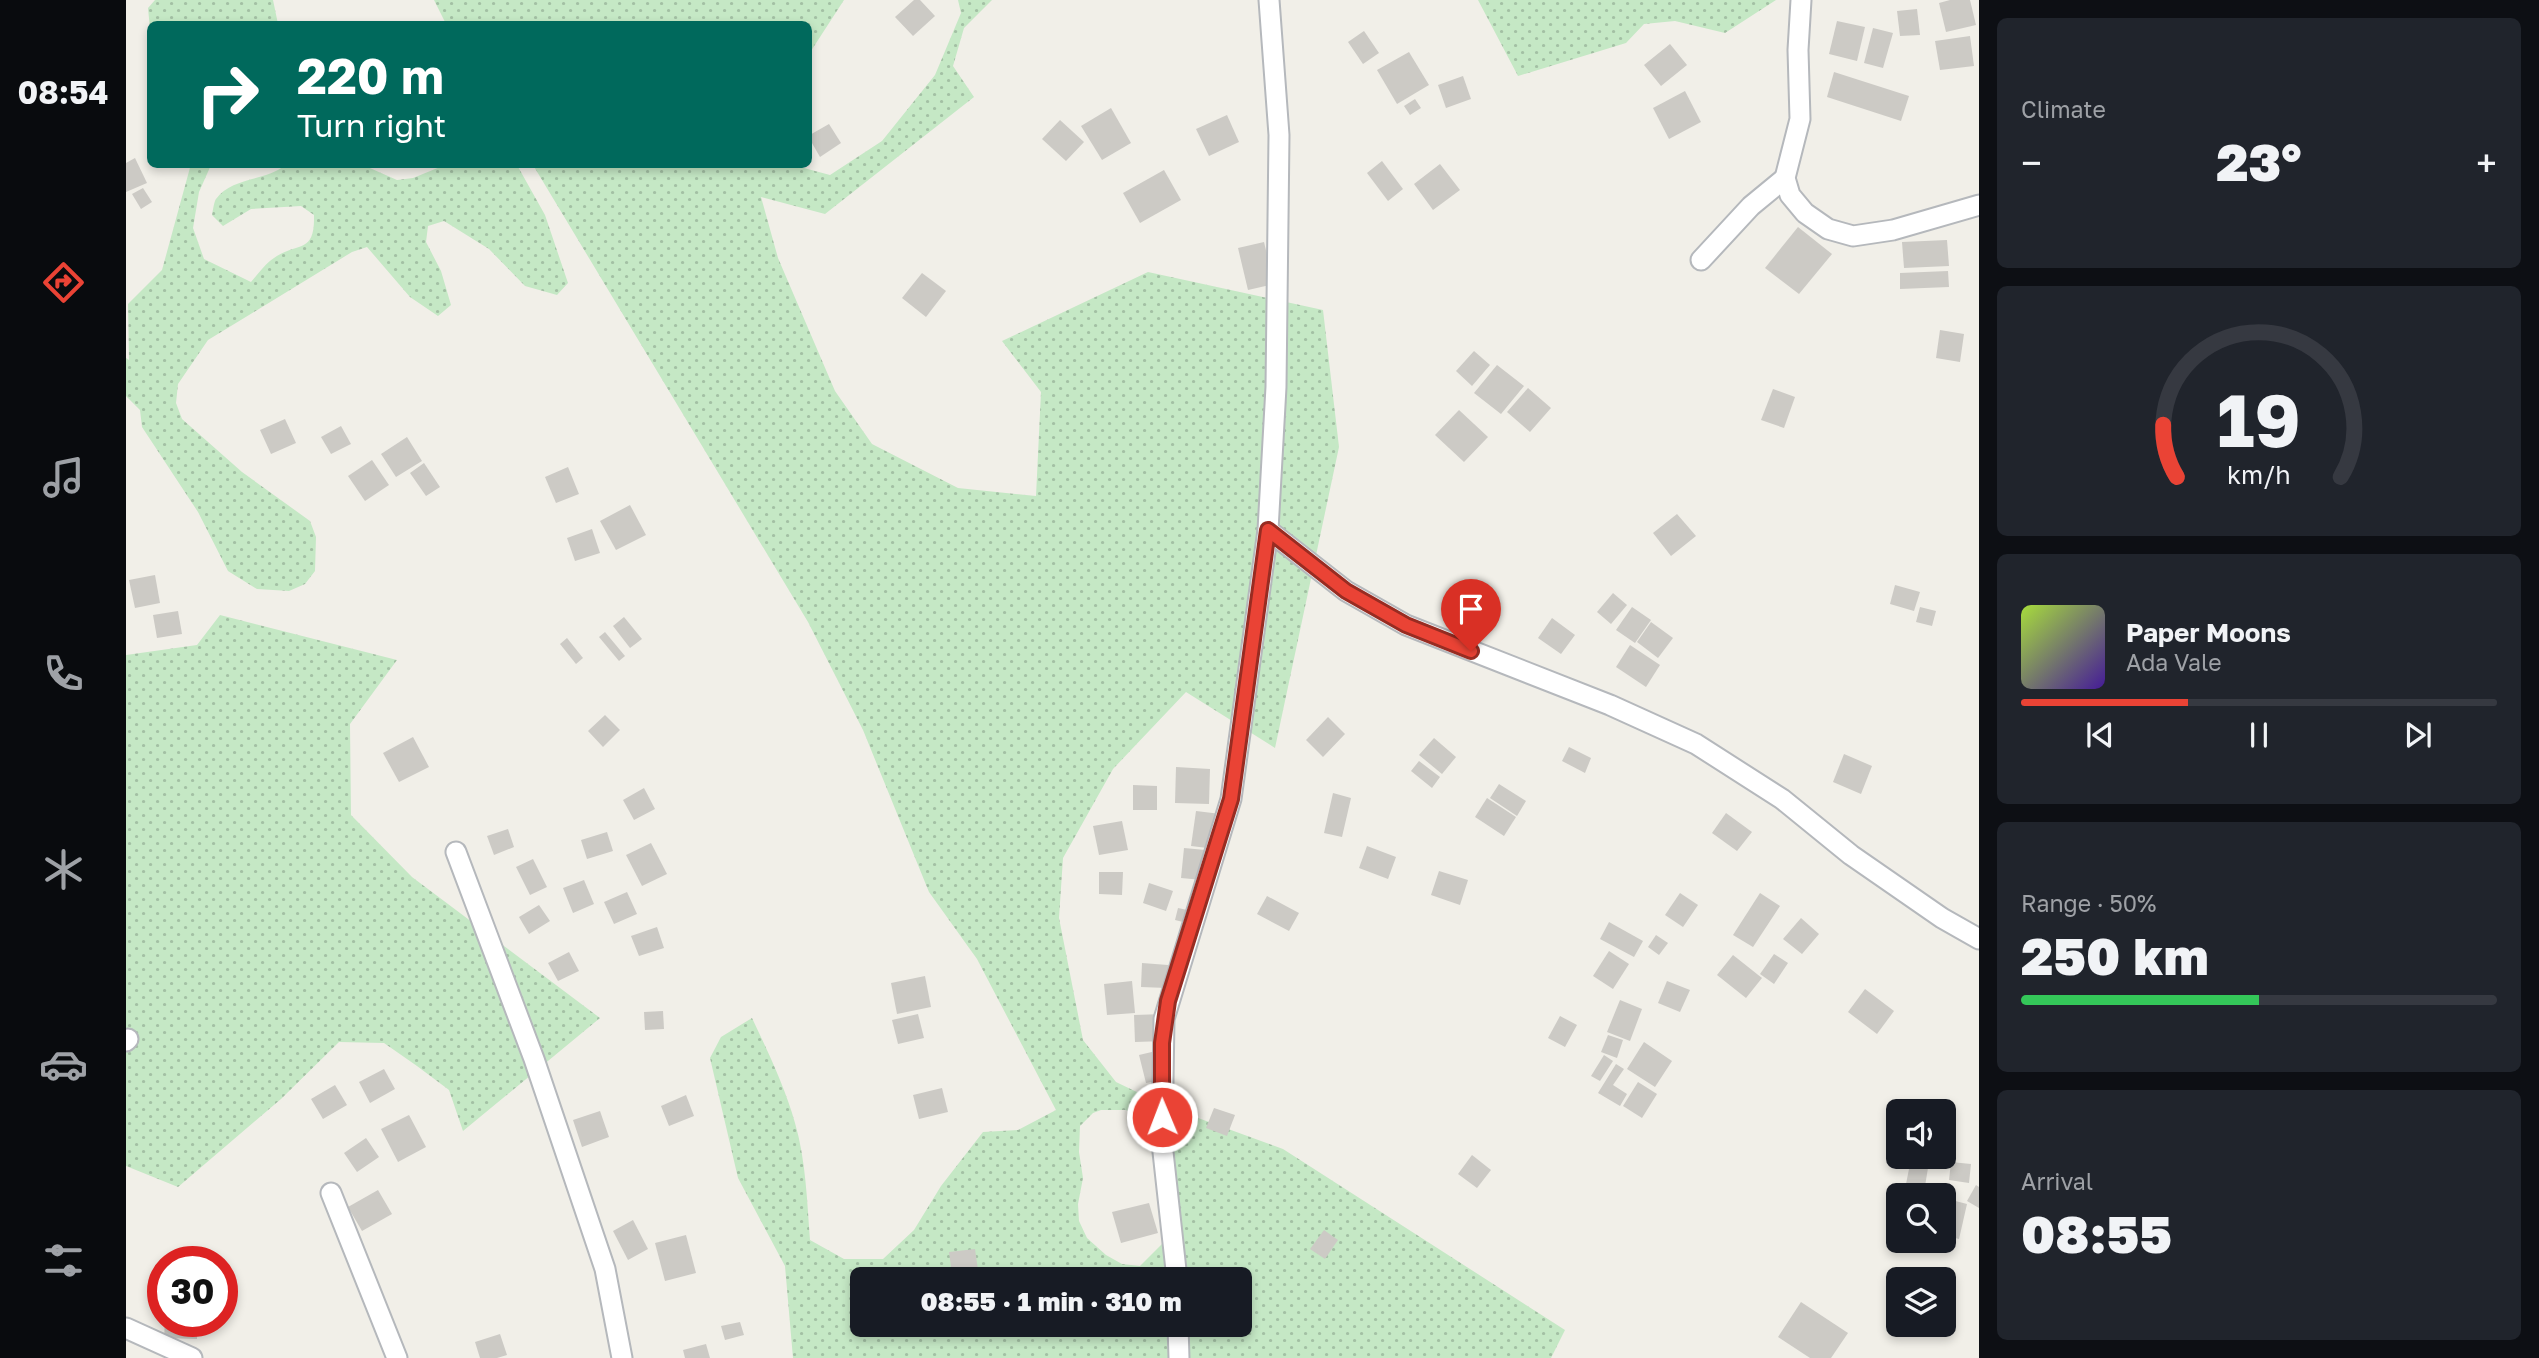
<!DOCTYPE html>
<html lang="en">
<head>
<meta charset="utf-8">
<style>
	:root { --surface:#171b24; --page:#20242c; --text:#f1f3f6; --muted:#9ea1a6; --line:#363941; --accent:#ea4335 }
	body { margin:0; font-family:"Golos Text",sans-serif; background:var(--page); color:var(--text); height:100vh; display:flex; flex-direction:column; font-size:26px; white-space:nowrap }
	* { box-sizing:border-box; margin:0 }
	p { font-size:23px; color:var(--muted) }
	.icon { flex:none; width:38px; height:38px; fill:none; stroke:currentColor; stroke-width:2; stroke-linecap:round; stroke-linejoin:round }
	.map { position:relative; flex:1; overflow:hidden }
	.details { display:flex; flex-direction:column; gap:18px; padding:18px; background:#0d0f14; width:560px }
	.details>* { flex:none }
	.top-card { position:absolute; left:21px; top:21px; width:665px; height:147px; border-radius:10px; box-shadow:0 4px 10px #0003; background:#00695c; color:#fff; overflow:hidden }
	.buttons { position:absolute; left:1760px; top:1099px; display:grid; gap:14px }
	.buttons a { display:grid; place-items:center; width:70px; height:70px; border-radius:10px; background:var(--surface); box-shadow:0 4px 10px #0003; font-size:35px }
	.speed { position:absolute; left:21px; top:1246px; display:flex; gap:14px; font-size:35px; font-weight:700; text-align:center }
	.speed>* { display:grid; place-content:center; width:91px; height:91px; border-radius:50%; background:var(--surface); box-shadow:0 4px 10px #0003; line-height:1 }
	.speed .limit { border:10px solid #d22; background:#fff; color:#111 }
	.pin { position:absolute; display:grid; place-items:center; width:60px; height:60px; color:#fff; margin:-72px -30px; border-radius:50% 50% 50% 0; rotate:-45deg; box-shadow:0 0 7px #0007 }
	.pin .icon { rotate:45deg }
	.me { position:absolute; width:77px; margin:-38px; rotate:359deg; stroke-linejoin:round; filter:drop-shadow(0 0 5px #0008) }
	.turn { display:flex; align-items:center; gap:24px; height:147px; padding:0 35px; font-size:32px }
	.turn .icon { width:91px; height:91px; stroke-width:2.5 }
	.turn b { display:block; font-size:49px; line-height:60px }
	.big { font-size:52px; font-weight:800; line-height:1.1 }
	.details .tile { flex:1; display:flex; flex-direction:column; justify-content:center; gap:10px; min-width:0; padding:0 24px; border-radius:10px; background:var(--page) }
	.details .dial { align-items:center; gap:0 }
	.dial svg { height:182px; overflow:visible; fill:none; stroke:var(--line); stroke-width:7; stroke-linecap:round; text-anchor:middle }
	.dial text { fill:var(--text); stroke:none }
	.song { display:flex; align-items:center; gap:21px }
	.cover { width:84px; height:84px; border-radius:10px; background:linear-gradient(135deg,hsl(80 70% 55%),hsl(260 70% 35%)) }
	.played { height:7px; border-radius:4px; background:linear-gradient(90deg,var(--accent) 35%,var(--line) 35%) }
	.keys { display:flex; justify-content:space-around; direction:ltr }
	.heat { display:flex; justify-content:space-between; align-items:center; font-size:38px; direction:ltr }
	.charge { height:10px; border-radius:5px; background:linear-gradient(90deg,#34c759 50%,var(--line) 0) }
	.trip { position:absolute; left:724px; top:1267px; width:402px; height:70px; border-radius:10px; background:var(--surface); box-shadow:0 4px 10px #0003; font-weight:800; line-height:70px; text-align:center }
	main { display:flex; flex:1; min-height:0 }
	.tabs { display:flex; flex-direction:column; width:126px; justify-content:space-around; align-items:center; background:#090b0e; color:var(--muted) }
	.tabs .icon { width:49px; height:49px }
	.tabs .current { color:var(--accent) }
	.tabs b { font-size:32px; color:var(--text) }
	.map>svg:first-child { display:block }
	.grass { fill:url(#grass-dots); fill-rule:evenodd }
	.building { fill:#cccac5 }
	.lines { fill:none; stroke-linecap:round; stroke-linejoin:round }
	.minor-casing { stroke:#b5b8bc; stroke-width:23 }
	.minor { stroke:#fff; stroke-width:19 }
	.route-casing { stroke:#982c22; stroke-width:18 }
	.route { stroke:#ea4335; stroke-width:12 }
</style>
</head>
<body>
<main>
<nav class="tabs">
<b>08:54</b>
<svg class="icon current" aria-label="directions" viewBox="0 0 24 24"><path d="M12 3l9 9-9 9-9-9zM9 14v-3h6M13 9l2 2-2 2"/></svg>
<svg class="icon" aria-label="music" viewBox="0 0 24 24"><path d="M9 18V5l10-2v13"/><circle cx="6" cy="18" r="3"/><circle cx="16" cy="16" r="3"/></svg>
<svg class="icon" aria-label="phone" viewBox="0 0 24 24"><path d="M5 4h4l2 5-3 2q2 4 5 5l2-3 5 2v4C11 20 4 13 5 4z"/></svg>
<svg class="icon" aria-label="climate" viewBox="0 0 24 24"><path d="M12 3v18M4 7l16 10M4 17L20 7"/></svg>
<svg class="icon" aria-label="car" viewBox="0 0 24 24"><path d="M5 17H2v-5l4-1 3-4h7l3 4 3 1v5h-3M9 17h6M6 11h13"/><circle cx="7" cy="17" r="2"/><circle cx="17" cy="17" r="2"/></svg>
<svg class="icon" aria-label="filters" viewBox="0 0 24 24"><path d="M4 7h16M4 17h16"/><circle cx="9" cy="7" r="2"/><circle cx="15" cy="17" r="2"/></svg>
</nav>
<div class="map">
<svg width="1853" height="1358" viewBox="0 0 1853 1358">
	<defs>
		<pattern id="grass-dots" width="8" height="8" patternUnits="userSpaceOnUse" patternTransform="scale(1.75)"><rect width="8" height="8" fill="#c5e8c5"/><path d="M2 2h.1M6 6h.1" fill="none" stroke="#a3c0a4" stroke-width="1.8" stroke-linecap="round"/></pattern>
	</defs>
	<rect width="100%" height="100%" fill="#f1efe8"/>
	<g class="grass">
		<path d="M29,0h118l5,24h-128v5l-2,-21z"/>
		<path d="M308,0h410l-35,54 -1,-30h-362z"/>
		<path d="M832,0h34l-28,28 -11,38 21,31 -149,117 -64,-17 17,61 57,133 37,53 86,44 78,8 5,-104 -39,-51 146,-69 175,38 16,137 -64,301 -89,-56 -73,77 -50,89 -4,60 24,122 33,42 52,25 115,42 282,181 -14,28h-758l-8,-92 -47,-88 -28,-120 11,-21 31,-19c16,34 33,69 43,105 11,38 12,78 15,117l34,19h39l31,-29 27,-44 42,-54 35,-2 38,-20 -79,-151 -48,-67 -66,-162 -55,-108 -275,-457 256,-1 41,11 52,-34 53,-66 26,-62zM975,1110h25l8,4 9,15 28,58 -6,54 -25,25 -18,-2 -16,-9 -19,-17 -8,-17 -1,-17 5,-26 -4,-26 1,-26 13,-13zM737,1279h378v46h-378z"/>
		<path d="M1352,0h298l-51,33 -50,-12 -31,3 -18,19 -108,33z"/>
		<path d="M65,164l20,1 -12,27 -6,36 11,31 47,23c7,-8 14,-18 23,-24 24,-17 41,-3 40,-43l-13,-9 -50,3 -28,17 -11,-11c1,-5 2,-13 4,-16 15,-22 51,-18 69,-34h78l34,15 16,-2 32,-13h72l28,50 23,68 -11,12 -32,-9 -36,-37 -45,-28 -16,5 -2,16 15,29 10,34 -13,11 -28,-19 -43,-50 -15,5 -144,88 -30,44 -2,19 6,16 60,53 68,49 6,16 -1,34 -10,13 -16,7 -32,-2 -29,-18 -30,-59 -56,-85 -2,-17 -14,-14v-38l3,2 -1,-56 34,-34z"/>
		<path d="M94,615l177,45 -47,64 1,91 61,62 188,141 -137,113 -14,-41 -32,-24 -33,-23 -45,-1 -58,57 -103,88 -52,-21v-511l71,-10z"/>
	</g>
	<g class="building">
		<path d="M788,0h6l15,16 -22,20 -18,-19z"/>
		<path d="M1824,0h20l6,25 -30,7 -7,-29z"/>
		<path d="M1791,9l3,26 -20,1 -3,-25z"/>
		<path d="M1711,21l28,6 -8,34 -28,-7z"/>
		<path d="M1747,28l20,5 -10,35 -19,-5z"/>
		<path d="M1238,31l15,22 -16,11 -15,-22z"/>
		<path d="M1844,36l4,30 -34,4 -5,-29z"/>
		<path d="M1544,44l17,21 -26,21 -17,-21z"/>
		<path d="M1283,52l20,33 -32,19 -20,-34z"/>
		<path d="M1708,72l75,24 -8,25 -74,-24z"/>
		<path d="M1337,76l8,23 -25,9 -8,-23z"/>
		<path d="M1559,91l16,31 -32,17 -16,-31z"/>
		<path d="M1289,99l6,9 -11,7 -6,-9z"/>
		<path d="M985,108l20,35 -29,17 -21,-34z"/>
		<path d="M1101,115l12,27 -30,14 -13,-27z"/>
		<path d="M934,120l24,22 -18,19 -24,-22z"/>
		<path d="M703,124l12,19 -21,14 -12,-21z"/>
		<path d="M9,158l12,25 -21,9v-29z"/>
		<path d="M1256,161l21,28 -15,12 -21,-28z"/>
		<path d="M1314,164l20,26 -27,20 -19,-26z"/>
		<path d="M1038,170l17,30 -41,23 -17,-30z"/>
		<path d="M17,188l9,14 -11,7 -9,-15z"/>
		<path d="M1672,227l34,27 -33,40 -34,-26z"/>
		<path d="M1821,240l2,26 -45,2 -2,-26z"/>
		<path d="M1138,242l10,42 -26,6 -10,-42z"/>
		<path d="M1822,271l1,16 -49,2v-16z"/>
		<path d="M796,273l24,18 -20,26 -24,-19z"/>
		<path d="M1814,330l24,4 -4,28 -24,-4z"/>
		<path d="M1348,351l16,14 -18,21 -16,-15z"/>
		<path d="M1371,365l27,21 -23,28 -27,-21z"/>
		<path d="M1402,388l23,20 -21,24 -23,-20z"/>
		<path d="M1647,389l22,8 -11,31 -23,-8z"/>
		<path d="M1333,410l29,27 -24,25 -29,-27z"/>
		<path d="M159,419l11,24 -25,11 -11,-24z"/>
		<path d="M215,426l10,18 -20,10 -10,-17z"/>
		<path d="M281,437l15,24 -26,16 -15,-23z"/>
		<path d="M246,460l17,25 -24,16 -17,-25z"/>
		<path d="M298,463l16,24 -14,9 -16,-23z"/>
		<path d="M442,467l11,27 -23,9 -11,-26z"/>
		<path d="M504,505l16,30 -30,15 -16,-29z"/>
		<path d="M1551,514l19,22 -25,20 -18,-23z"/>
		<path d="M466,529l8,24 -25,8 -8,-23z"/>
		<path d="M29,575l5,28 -25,5 -6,-28z"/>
		<path d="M1769,585l25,7 -6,19 -24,-7z"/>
		<path d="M1487,593l14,12 -16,19 -14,-12z"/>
		<path d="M1506,607l19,13 -16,23 -19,-13z"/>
		<path d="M1794,607l16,4 -4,15 -16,-4z"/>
		<path d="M52,611l4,23 -25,4 -4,-23z"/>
		<path d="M498,617l18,22 -12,9 -17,-22z"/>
		<path d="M1426,618l23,17 -14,19 -23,-16z"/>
		<path d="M1525,622l22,16 -15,20 -21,-16z"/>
		<path d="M479,632l20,24 -6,5 -20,-24z"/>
		<path d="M441,638l16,20 -7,6 -16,-20z"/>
		<path d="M1504,645l30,20 -14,22 -30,-20z"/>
		<path d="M479,715l15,15 -17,17 -15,-16z"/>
		<path d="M1202,717l17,17 -22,23 -17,-17z"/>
		<path d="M287,737l16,30 -30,15 -16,-29z"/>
		<path d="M1308,738l22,19 -14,17 -23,-19z"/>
		<path d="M1443,747l22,11 -6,15 -23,-12z"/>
		<path d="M1718,754l28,12 -11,28 -28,-12z"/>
		<path d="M1293,761l21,16 -8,11 -21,-17z"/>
		<path d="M1050,767l34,2 -1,35 -34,-1z"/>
		<path d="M1373,784l27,17 -9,15 -27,-18z"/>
		<path d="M1007,785l24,1v24h-24z"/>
		<path d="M518,788l11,21 -21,11 -11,-20z"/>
		<path d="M1207,793l18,5 -9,39 -18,-4z"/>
		<path d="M1361,798l29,19 -12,19 -29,-19z"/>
		<path d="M1070,811l33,4 -5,35 -33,-4z"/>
		<path d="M1600,813l26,19 -15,19 -25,-18z"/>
		<path d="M996,821l6,29 -29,5 -6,-29z"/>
		<path d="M382,829l6,18 -20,8 -7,-19z"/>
		<path d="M481,832l6,19 -26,8 -6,-19z"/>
		<path d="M525,843l16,31 -25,12 -16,-31z"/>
		<path d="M1241,846l29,11 -8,22 -29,-11z"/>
		<path d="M1058,848l32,3 -3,30 -32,-3z"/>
		<path d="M407,859l14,28 -17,8 -14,-28z"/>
		<path d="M1313,871l29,9 -8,25 -29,-10z"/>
		<path d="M973,872h24l-1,23 -23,-1z"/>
		<path d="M458,880l10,24 -21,9 -10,-25z"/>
		<path d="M1023,883l24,8 -7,20 -23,-8z"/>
		<path d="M501,892l10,22 -23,10 -10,-22z"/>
		<path d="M1554,893l18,12 -15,22 -18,-12z"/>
		<path d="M1634,893l20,13 -27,41 -20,-12z"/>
		<path d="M1141,896l32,17 -10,18 -32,-17z"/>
		<path d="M413,905l11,16 -21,13 -10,-17z"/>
		<path d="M1052,908l28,6 -3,13 -28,-7z"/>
		<path d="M1675,918l18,16 -17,20 -19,-15z"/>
		<path d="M1483,922l34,19 -9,16 -34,-18z"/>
		<path d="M531,927l7,21 -25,8 -8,-20z"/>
		<path d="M1530,935l12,8 -9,12 -11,-8z"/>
		<path d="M1483,951l20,13 -16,25 -20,-13z"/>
		<path d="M443,952l10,19 -21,10 -10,-18z"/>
		<path d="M1648,954l14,9 -14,21 -14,-10z"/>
		<path d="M1607,955l29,23 -16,20 -29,-23z"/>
		<path d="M1016,963l26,2 -1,23 -26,-1z"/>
		<path d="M799,976l6,31 -34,7 -6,-31z"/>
		<path d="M1006,981l3,32 -28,2 -3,-31z"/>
		<path d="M1541,981l23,9 -10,22 -22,-9z"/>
		<path d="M1739,989l29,22 -17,23 -29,-22z"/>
		<path d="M1494,1000l22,9 -12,32 -23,-9z"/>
		<path d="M537,1011l1,18 -19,1 -1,-18z"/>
		<path d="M792,1014l6,24 -26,6 -6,-24z"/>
		<path d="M1038,1014l1,27 -30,1 -1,-27z"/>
		<path d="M1434,1016l17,9 -12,22 -17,-9z"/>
		<path d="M1482,1035l15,5 -6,18 -16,-6z"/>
		<path d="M1518,1042l28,19 -17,26 -28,-18z"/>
		<path d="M1030,1051l7,29 -17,3 -7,-28z"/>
		<path d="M1478,1055l9,6 -13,20 -9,-5z"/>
		<path d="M1490,1064l8,5 -11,16 14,9 -7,12 -22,-13z"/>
		<path d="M258,1069l11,20 -25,14 -11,-21z"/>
		<path d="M1512,1082l19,12 -15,24 -19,-12z"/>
		<path d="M209,1085l12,20 -24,14 -12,-20z"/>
		<path d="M816,1088l6,24 -29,7 -6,-24z"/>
		<path d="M560,1095l8,21 -25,10 -8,-20z"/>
		<path d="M1088,1108l21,7 -8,21 -21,-8z"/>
		<path d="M474,1111l9,26 -27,10 -9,-27z"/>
		<path d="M283,1115l17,32 -28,15 -17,-33z"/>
		<path d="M240,1138l13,19 -22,15 -13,-19z"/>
		<path d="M1346,1155l19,15 -14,18 -19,-14z"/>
		<path d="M1825,1162l20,2 -2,19 -20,-3z"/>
		<path d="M1784,1164l18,4 -4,24 -19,-3z"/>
		<path d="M1850,1185l3,2v21l-12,-7z"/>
		<path d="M252,1190l14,24 -30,17 -14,-24z"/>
		<path d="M1818,1198l23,6 -8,35 -15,-4z"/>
		<path d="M1023,1203l9,30 -37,10 -9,-31z"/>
		<path d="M507,1220l15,29 -20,11 -15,-29z"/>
		<path d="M1198,1230l14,10 -13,19 -15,-10z"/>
		<path d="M560,1235l10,38 -31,8 -10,-38z"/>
		<path d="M849,1249l3,21 -26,4 -3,-22z"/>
		<path d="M1675,1302l47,31 -17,25h-21l-32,-21z"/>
		<path d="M39,1321h32v18l-33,-1z"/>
		<path d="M614,1322l4,13 -19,5 -4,-14z"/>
		<path d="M374,1334l7,21 -10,3h-17l-5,-16z"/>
		<path d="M580,1344l4,14h-25l-2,-8z"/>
	</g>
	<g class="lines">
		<defs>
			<g id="minor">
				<path d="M1675,0l-3,50 2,69 -15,59 5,17 15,18 23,16 25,7 40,-6 86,-25"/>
				<path d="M1575,260l50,-54 34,-28"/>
				<path d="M1142,530l78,61 60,34 204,80 86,39 86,55 69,56 91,63 37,21"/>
				<path d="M330,852l78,207 71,210 17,89"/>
				<path d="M0,1041l2,-2"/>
				<path d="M205,1193l66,165"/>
				<path d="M1051,1279l-15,-136 2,-124 67,-220 37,-269 8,-143 3,-252 -10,-135"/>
				<path d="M1052,1325l1,33"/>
				<path d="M0,1328l66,30"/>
			</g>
		</defs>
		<use href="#minor" class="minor-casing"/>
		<use href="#minor" class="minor"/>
	</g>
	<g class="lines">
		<defs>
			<path id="route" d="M1036,1117v-74l6,-42 63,-202 37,-269 78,61 60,34 65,26"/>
		</defs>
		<use href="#route" class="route-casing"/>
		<use href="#route" class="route"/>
	</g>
</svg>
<div class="buttons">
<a><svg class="icon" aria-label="sound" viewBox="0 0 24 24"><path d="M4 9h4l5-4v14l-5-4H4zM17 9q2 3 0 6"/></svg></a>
<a><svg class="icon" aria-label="search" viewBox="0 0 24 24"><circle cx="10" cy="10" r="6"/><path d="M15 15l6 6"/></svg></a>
<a><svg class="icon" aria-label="layers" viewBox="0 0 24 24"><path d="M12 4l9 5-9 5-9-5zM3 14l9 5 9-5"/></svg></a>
</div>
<div class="speed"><div class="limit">30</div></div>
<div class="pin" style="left:1345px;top:651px;background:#d93025"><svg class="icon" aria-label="arrive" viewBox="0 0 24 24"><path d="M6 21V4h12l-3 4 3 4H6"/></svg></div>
<svg class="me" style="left:1036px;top:1117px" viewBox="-20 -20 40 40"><circle r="17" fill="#ea4335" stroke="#fff" stroke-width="3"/><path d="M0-11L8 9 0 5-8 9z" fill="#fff"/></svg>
<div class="trip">08:55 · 1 min · 310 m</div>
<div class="top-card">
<div class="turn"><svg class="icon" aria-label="right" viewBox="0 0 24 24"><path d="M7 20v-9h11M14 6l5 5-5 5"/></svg><div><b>220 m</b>Turn right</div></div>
</div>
</div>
<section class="details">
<div class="tile"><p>Climate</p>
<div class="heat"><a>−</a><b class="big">23°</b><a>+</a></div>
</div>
<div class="tile dial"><svg viewBox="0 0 100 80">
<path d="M14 69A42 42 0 1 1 86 69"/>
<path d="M14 69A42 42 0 0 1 8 46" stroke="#ea4335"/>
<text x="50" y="56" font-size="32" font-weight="700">19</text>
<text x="50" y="72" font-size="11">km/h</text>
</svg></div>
<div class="tile">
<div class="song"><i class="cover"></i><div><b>Paper Moons</b><p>Ada Vale</p></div></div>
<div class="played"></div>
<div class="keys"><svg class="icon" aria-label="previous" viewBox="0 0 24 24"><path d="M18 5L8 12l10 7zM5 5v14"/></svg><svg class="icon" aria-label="pause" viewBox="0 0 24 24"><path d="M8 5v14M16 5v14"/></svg><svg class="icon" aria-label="next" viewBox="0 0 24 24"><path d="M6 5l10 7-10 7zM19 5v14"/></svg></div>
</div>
<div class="tile"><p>Range · 50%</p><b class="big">250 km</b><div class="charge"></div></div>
<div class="tile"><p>Arrival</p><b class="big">08:55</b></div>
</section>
</main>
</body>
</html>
